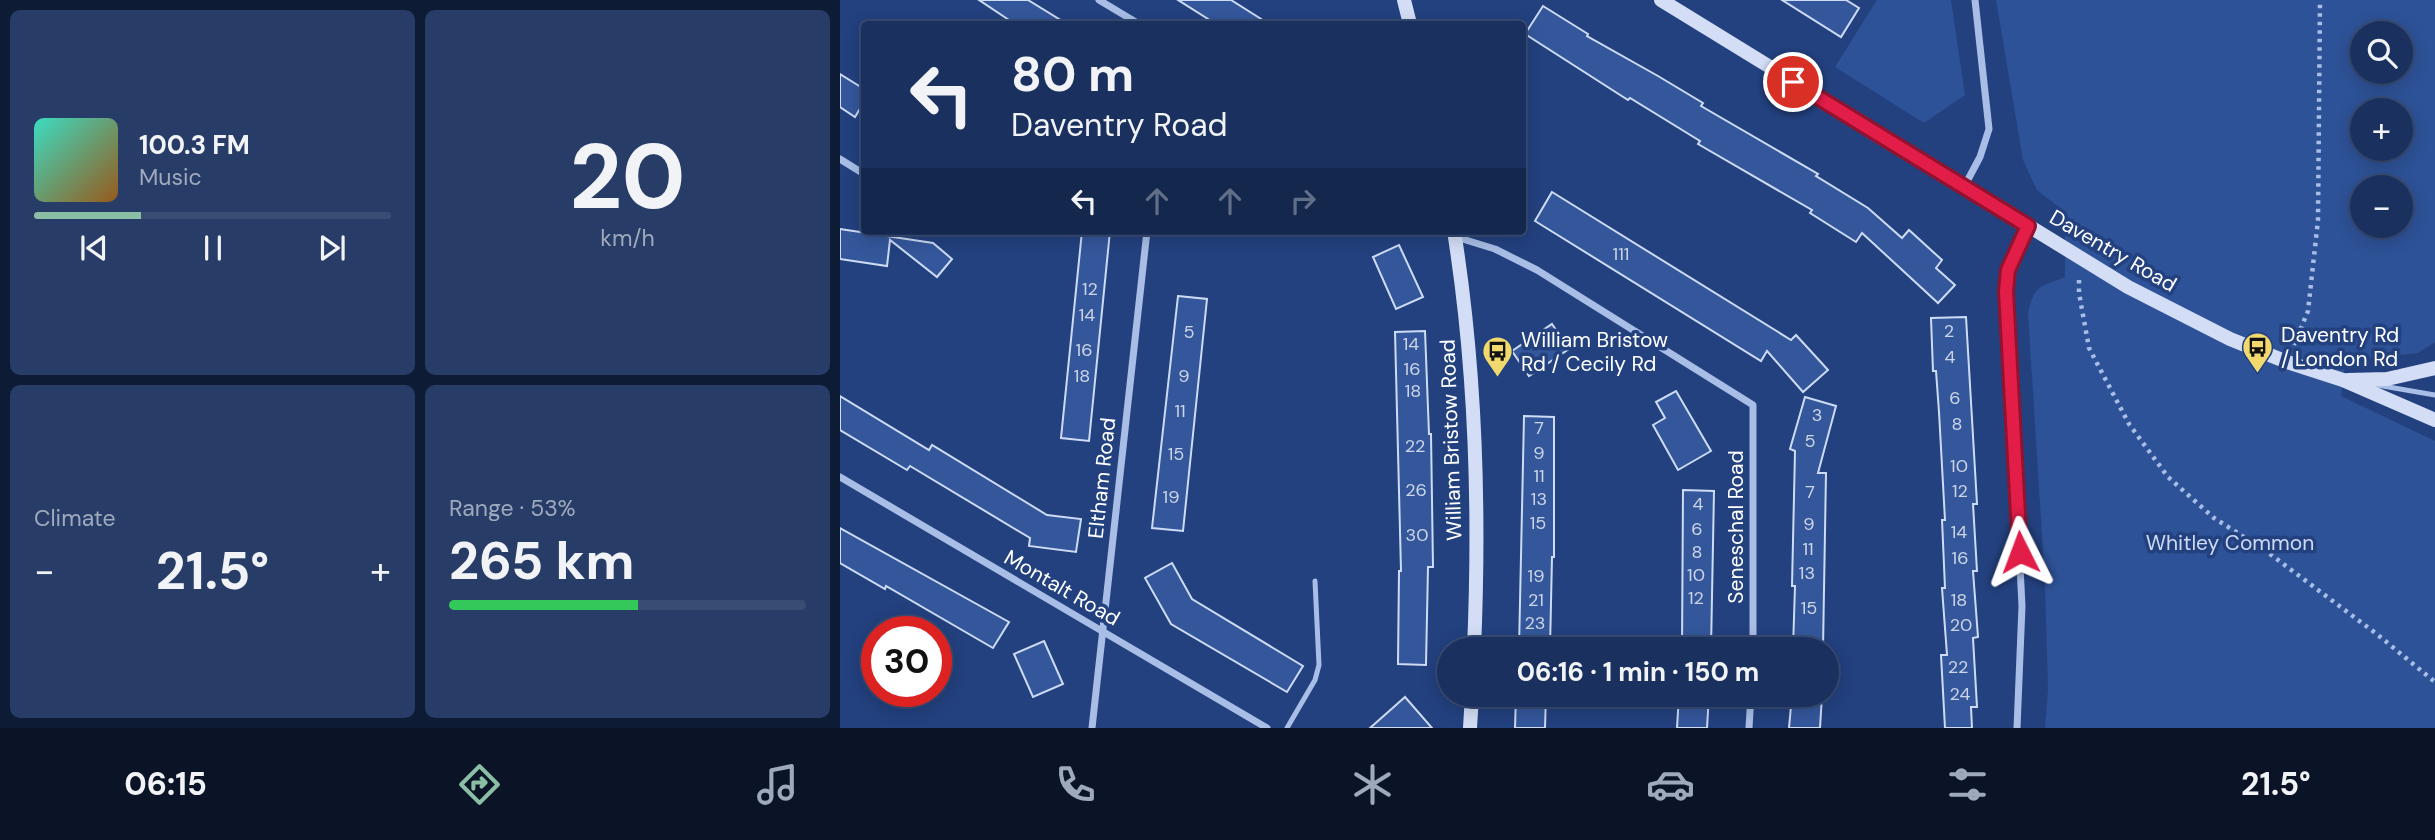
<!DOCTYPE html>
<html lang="en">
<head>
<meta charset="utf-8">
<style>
	:root { --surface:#1a315f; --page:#273d68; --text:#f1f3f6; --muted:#9fa9bd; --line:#384c74; --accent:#8abfa5 }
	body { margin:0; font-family:"DM Sans",sans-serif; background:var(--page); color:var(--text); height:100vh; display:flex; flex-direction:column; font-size:26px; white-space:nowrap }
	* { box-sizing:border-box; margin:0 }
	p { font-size:23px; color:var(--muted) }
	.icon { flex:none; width:38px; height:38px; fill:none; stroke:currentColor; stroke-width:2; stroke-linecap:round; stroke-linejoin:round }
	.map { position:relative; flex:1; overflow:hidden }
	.panel { display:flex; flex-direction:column; gap:10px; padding:10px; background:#0e1b34; width:840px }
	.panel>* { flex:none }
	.guide { position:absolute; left:21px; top:21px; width:665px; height:214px; border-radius:7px; box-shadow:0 4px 18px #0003,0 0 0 2px var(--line); background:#1a315f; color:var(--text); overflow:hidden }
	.buttons { position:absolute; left:1510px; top:21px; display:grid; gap:14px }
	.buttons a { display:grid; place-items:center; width:63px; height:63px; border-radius:50%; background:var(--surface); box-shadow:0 4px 18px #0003,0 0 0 2px var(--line); font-size:35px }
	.speed { position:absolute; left:21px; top:616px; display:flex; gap:14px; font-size:35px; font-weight:700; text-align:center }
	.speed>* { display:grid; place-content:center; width:91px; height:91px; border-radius:50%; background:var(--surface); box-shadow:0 4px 18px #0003,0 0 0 2px var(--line); line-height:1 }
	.speed .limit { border:10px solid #d22; background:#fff; color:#111 }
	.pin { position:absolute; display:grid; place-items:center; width:60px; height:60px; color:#fff; margin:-30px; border:4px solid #fff; border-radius:50%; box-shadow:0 2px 7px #0007 }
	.me { position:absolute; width:77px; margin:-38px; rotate:357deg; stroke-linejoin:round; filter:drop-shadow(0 0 5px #0008) }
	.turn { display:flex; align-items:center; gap:24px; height:147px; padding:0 35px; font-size:32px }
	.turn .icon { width:91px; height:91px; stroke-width:2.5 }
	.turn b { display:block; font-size:49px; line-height:60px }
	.lanes { display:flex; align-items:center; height:66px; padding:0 35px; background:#0003; justify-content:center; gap:35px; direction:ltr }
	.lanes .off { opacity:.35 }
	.big { font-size:52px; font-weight:700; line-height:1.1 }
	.panel .widget { flex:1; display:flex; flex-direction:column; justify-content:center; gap:10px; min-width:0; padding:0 24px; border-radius:10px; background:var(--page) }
	.panel .dial { align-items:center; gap:0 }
	.dial b { font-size:91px; line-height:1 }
	.song { display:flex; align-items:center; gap:21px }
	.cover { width:84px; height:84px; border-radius:10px; background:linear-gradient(135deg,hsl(170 70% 55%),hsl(30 70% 35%)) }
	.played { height:7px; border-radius:4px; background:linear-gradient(90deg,var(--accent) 30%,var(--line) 30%) }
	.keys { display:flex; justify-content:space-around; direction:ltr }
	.heat { display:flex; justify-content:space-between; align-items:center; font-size:38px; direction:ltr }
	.charge { height:10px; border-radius:5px; background:linear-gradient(90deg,#34c759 53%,var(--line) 0) }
	.panel .tiles { flex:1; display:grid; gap:10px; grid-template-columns:repeat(2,1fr) }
	.trip { position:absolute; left:597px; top:637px; width:402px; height:70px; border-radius:35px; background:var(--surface); box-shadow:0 4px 18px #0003,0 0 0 2px var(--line); font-weight:700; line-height:70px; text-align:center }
	.dock { display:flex; height:112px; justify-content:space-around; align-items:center; background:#0a1426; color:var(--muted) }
	.dock .icon { width:49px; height:49px }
	.dock .current { color:var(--accent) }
	.dock b { font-size:32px; color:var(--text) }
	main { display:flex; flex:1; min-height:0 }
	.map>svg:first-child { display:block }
	.green { fill:#2e5297; fill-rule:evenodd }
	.building { fill:#34579c; stroke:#cddbf5; stroke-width:2 }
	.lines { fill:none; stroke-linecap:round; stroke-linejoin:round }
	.path { stroke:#a9bee6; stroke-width:4.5; stroke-dasharray:3.5 5; stroke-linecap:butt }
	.lane { stroke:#a9bee6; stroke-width:5 }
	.street { stroke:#a9bee6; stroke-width:7 }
	.secondary { stroke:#d3def6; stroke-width:14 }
	.route-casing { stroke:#92132f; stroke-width:18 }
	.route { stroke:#e11d48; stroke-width:12 }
	.labels { text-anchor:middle; stroke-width:7; stroke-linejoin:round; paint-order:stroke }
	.number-label { font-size:18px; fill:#ccd5e6 }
	.street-label { font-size:21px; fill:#fff; stroke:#23417f }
	.poi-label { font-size:21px; fill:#fff; stroke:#23417f; text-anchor:start }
	.park-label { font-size:21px; fill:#cddbf5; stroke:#23417f }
</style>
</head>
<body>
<main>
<section class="panel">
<div class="tiles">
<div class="widget">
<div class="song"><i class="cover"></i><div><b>100.3 FM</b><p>Music</p></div></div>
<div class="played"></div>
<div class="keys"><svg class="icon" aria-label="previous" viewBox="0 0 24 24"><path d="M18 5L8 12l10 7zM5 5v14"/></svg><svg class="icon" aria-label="pause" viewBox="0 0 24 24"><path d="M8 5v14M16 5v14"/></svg><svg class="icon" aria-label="next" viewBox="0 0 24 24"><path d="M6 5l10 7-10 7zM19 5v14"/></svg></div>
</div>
<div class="widget dial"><b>20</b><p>km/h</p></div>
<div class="widget"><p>Climate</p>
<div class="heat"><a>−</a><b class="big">21.5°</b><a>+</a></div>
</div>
<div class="widget"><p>Range · 53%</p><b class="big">265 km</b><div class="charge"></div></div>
</div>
</section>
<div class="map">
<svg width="1595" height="728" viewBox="0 0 1595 728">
	<rect width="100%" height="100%" fill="#23417f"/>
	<g class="green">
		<path d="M1037,0h74l14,95 -41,28 -89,-56z"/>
		<path d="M1156,0h439v342l-17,11 -73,8 -4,35 94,45v287h-390l3,-38 -3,-107 -17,-270c6,-28 12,-26 37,-36v-65l-28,-22 -14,-30zM1522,33h39v39h-39zM1522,110h39v39h-39zM1522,187h39v39h-39z"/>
	</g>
	<g class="building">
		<path d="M139,0h49l39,24h-52z"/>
		<path d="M338,0h53l38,24h-53z"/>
		<path d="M942,0h64l13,8 -18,29z"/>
		<path d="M703,6l45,28 -1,2 71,40 45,27 -2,3 117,68 -2,2 52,32 34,30 7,-8 33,30 -6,8 19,17 -17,18 -76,-70 -6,9 -46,-29 2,-3 -114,-66 2,-3 -70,-43 -2,2 -103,-66z"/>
		<path d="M0,74l24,15v13l-9,15 -15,-10z"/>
		<path d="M712,192l239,148 5,-5 32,35 -25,22 -36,-41 -6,10 -226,-140z"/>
		<path d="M0,229l93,14 19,16 -15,18 -47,-37 -3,26 -47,-7z"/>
		<path d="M242,231h28l-21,210 -28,-3z"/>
		<path d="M559,245l24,52 -27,12 -23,-52z"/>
		<path d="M338,296l29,3 -24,232 -31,-3z"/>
		<path d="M1126,317l11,187h-4l4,67h-4l5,66 -5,1 4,69h-6l1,21h-27l-4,-73h6l-5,-67h3l-3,-68h3l-6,-108 -3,-41h-3l-2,-53z"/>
		<path d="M712,324l17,25 -40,27 -17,-25z"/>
		<path d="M585,331l4,103h2l2,133h-5l-2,98 -28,-1 1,-93h2l-6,-239z"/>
		<path d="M836,391l35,60 -33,19 -25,-45 12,-7 -9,-16z"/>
		<path d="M0,396l89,54 3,-5 115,70 34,4 -5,33 -47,-6 1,-8 -120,-72 -3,4 -67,-40z"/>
		<path d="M965,397l31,9 -18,67h8l-3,176h-30l2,-63h-3l3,-135 -5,-2z"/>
		<path d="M684,416l30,1v140h-2l-2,92h-31z"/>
		<path d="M843,490l31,1 -3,158h-29z"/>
		<path d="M0,528l169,94 -16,26 -107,-62 -1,3 -45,-26z"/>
		<path d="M332,563l20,36 111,67 -16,26 -116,-68 -26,-46z"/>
		<path d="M204,641l19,43 -30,13 -19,-43z"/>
		<path d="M676,695h30l-1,33h-30z"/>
		<path d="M839,695h30l-2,33h-30z"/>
		<path d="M952,695h30l-2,33h-31z"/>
		<path d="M565,697l27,31h-62l26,-23z"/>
	</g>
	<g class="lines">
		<g class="path">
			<path d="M1239,280v13l10,55 40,76 39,53 46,41 52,33 112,84 57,47"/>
			<path d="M1454,345l14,-34 10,-91 2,-220"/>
		</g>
		<g class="lane">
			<path d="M1537,385l58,10"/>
			<path d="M447,728l28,-48 4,-15 -4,-84"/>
		</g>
		<g class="street">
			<path d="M259,0l40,24"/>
			<path d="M0,159l24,15"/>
			<path d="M1124,187l16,-30 9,-28 -14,-129"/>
			<path d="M616,237l39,12 42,21 216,135v244"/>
			<path d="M0,477l427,251"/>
			<path d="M252,728l55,-497"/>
			<path d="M909,728l2,-33"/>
			<path d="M1177,728l5,-122 -16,-315 2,-21 20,-44"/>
		</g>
		<g class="secondary">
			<path d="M564,0l6,24"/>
			<path d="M821,0l467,287 102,52 57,23 56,18 92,40"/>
			<path d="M614,231c22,138 26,278 20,418"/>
			<path d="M1508,380l39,-1 48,-11"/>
			<path d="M630,728l2,-33"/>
		</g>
	</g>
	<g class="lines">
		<defs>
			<path id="route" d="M953,82l235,144 -20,44 -2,21 14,261"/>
		</defs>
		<use href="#route" class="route-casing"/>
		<use href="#route" class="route"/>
	</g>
	<defs>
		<symbol id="bus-pin" viewBox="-11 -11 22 30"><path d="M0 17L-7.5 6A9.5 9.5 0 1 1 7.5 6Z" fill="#f1d96d" stroke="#23417f"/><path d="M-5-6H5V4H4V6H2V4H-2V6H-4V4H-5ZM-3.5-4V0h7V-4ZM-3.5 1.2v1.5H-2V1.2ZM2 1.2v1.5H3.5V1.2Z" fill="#111"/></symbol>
	</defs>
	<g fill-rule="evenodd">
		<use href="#bus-pin" x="1400" y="330" width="35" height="47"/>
		<use href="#bus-pin" x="640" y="334" width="35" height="47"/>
	</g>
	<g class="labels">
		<g class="number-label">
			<text x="781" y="260">111</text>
			<text x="250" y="295">12</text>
			<text x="247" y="321">14</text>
			<text x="1109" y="337">2</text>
			<text x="349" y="338">5</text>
			<text x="571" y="350">14</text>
			<text x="244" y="356">16</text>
			<text x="1110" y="363">4</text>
			<text x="572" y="375">16</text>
			<text x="242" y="382">18</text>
			<text x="344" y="382">9</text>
			<text x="573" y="397">18</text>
			<text x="1115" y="404">6</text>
			<text x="340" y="417">11</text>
			<text x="977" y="421">3</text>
			<text x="1117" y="430">8</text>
			<text x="699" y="434">7</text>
			<text x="970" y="447">5</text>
			<text x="575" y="452">22</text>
			<text x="699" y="459">9</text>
			<text x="336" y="460">15</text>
			<text x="1119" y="472">10</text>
			<text x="699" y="482">11</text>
			<text x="576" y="496">26</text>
			<text x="1120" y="497">12</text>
			<text x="970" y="498">7</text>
			<text x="331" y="503">19</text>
			<text x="699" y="505">13</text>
			<text x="858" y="510">4</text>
			<text x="698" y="529">15</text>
			<text x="969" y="530">9</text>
			<text x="857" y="535">6</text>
			<text x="1119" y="538">14</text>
			<text x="577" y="541">30</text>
			<text x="968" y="555">11</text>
			<text x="857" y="558">8</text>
			<text x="1120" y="564">16</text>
			<text x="967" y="579">13</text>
			<text x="856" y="581">10</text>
			<text x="696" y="582">19</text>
			<text x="856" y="604">12</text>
			<text x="696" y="606">21</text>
			<text x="1119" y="606">18</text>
			<text x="969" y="614">15</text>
			<text x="695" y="629">23</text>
			<text x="1121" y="631">20</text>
			<text x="1118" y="673">22</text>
			<text x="1120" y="700">24</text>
		</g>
		<g class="street-label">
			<text transform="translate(1273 251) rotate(30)" y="7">Daventry Road</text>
			<text transform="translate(611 440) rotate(-92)" y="7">William Bristow Road</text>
			<text transform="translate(262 478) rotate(-84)" y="7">Eltham Road</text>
			<text transform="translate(896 527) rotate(-90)" y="7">Seneschal Road</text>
			<text transform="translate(222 588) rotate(30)" y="7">Montalt Road</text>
		</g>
		<g class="poi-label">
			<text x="1441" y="342">Daventry Rd<tspan x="1441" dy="24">/ London Rd</tspan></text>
			<text x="681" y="347">William Bristow<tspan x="681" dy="24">Rd / Cecily Rd</tspan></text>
		</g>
		<g class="park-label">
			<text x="1390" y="550">Whitley Common</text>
		</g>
	</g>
</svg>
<div class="buttons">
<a><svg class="icon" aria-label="search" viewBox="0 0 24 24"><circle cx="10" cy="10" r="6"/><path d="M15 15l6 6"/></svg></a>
<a>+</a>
<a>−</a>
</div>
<div class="speed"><div class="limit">30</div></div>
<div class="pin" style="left:953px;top:82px;background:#d93025"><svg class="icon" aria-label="arrive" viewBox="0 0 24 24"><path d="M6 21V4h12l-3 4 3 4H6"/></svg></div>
<svg class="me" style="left:1180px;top:552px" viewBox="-20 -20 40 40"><path d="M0-17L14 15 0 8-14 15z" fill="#e11d48" stroke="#fff" stroke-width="4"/></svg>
<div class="trip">06:16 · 1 min · 150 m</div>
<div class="guide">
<div class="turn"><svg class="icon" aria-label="left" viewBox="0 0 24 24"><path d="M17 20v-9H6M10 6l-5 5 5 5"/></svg><div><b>80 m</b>Daventry Road</div></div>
<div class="lanes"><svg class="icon" aria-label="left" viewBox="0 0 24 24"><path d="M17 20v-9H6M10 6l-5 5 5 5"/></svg><svg class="icon off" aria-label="ahead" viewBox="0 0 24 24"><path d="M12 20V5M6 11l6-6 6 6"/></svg><svg class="icon off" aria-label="ahead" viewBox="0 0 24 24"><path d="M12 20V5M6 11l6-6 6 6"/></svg><svg class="icon off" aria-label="right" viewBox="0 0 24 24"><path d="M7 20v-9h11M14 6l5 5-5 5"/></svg></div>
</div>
</div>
</main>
<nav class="dock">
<b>06:15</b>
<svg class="icon current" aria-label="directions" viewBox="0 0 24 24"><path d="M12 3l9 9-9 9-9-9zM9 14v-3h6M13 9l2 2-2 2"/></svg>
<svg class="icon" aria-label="music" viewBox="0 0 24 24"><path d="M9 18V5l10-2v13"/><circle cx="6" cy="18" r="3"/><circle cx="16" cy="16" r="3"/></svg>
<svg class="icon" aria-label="phone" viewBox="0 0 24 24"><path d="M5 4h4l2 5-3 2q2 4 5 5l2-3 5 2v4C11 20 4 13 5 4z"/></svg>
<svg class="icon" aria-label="climate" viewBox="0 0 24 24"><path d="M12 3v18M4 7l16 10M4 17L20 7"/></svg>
<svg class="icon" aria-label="car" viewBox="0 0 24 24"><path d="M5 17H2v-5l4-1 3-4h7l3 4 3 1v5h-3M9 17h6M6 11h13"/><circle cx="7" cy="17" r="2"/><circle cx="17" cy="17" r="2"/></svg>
<svg class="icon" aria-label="filters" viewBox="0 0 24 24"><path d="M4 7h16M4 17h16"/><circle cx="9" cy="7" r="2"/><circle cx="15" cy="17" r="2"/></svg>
<b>21.5°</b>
</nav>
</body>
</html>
